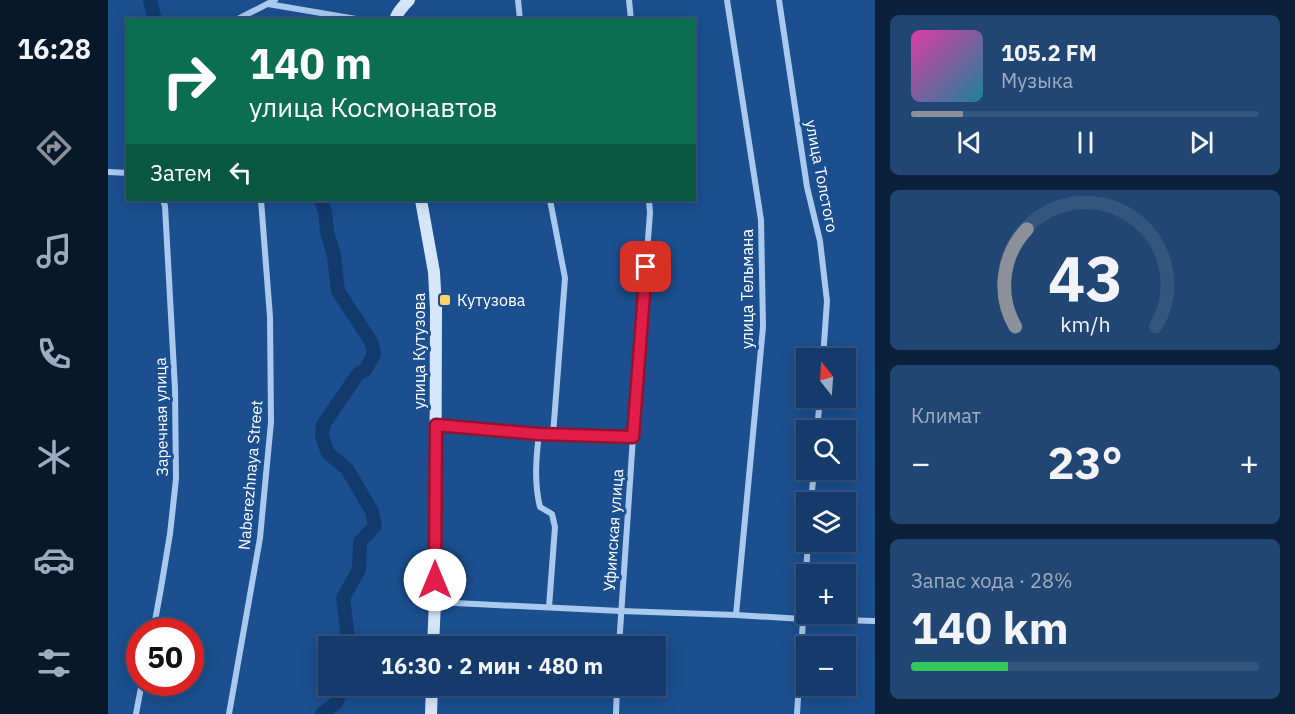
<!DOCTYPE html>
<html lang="ru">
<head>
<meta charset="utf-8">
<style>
	:root { --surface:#143b6b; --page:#214673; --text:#f1f3f6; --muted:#9dadc1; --line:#33557e; --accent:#8c9099 }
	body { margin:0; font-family:"IBM Plex Sans",sans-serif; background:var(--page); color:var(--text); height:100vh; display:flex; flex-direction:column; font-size:22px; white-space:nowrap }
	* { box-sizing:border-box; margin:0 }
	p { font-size:20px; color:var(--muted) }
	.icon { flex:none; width:33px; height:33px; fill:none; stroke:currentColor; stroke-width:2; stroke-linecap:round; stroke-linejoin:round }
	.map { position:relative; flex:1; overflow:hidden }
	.drawer { display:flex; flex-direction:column; gap:15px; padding:15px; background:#0b203b; width:420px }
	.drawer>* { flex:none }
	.guide { position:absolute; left:18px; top:18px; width:570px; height:183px; border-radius:0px; box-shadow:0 3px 15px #0003,0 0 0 2px var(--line); background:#0b6e4f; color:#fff; overflow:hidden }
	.needle { width:39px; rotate:343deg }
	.tools { position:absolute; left:688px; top:348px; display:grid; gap:12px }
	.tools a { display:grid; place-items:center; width:60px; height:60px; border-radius:0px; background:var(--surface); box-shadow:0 3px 15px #0003,0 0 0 2px var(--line); font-size:30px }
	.speed { position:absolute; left:18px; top:618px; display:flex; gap:12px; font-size:30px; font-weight:700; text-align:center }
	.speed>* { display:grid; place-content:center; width:78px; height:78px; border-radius:50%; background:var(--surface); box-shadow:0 3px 15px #0003,0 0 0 2px var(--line); line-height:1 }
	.speed .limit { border:9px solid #d22; background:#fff; color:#111 }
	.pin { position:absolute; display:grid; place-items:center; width:51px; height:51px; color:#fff; margin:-26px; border-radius:12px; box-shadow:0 3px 9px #0006 }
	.me { position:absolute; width:66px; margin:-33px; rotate:0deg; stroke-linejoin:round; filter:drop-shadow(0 0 4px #0008) }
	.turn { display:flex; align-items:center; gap:21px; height:126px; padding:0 24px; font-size:27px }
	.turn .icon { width:78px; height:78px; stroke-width:2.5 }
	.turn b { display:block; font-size:42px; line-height:51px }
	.then { display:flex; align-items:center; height:57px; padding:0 24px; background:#0003; gap:12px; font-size:22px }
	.big { font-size:45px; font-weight:700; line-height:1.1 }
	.drawer .widget { flex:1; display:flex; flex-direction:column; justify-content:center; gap:9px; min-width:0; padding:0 21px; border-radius:9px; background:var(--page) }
	.drawer .dial { align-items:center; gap:0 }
	.dial svg { height:156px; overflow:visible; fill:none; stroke:var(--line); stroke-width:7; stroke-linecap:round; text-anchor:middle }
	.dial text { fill:var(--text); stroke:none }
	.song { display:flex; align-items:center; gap:18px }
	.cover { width:72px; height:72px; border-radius:9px; background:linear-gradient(135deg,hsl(320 70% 55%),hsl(190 70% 35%)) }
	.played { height:6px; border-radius:3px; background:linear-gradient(90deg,var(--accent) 15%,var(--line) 15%) }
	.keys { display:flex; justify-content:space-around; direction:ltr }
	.heat { display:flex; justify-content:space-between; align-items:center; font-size:33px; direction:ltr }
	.charge { height:9px; border-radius:4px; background:linear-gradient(90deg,#34c759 28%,var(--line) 0) }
	.trip { position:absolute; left:210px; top:636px; width:348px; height:60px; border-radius:0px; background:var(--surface); box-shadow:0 3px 15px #0003,0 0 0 2px var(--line); font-weight:700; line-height:60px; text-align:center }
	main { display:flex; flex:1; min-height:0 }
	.dock { display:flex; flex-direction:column; width:108px; justify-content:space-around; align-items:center; background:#08182b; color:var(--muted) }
	.dock .icon { width:42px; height:42px }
	.dock .selected { color:var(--accent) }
	.dock b { font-size:27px; color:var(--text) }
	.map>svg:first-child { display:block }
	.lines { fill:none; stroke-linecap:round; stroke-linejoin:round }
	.river { stroke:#123a6d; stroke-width:14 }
	.street { stroke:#a9c9ee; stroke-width:6 }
	.secondary { stroke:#d6e6fa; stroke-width:12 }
	.route-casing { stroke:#92132f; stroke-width:15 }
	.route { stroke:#e11d48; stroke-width:10 }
	.poi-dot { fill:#ffd166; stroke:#1b4f8f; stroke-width:2 }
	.labels { text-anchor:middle; stroke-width:6; stroke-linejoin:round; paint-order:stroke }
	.street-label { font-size:16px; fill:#fff; stroke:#1b4f8f }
	.poi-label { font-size:16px; fill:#fff; stroke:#1b4f8f; text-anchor:start }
</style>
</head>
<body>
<main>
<nav class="dock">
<b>16:28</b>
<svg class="icon selected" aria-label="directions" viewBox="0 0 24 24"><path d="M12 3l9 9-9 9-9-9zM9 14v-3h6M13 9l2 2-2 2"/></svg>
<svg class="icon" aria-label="music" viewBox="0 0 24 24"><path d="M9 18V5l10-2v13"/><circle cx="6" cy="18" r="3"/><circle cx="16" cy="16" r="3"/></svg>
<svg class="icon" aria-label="phone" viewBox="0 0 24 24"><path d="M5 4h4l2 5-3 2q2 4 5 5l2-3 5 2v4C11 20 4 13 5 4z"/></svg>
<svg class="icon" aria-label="climate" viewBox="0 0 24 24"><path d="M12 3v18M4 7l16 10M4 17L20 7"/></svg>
<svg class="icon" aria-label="car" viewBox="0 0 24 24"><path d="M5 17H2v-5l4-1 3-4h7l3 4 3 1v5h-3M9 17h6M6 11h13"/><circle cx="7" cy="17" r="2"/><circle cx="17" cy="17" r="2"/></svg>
<svg class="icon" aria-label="filters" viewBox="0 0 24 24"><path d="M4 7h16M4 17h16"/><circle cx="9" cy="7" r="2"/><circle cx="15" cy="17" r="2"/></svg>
</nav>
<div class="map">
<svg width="767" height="714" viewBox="0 0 767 714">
	<rect width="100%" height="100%" fill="#1b4f8f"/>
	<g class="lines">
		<g class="river">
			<path d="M42,0l5,20"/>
			<path d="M213,200l4,11 2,21 7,23 4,36 34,52 2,11 -8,15 -8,5 -35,51 -1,11 6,17 19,16 25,42 3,15 -15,16 -1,28 -16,28 6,48"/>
			<path d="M214,714l14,-11 7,-17"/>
		</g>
		<g class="street">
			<path d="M410,0l2,20"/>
			<path d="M521,0l2,20"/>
			<path d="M619,0l34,220 2,107 -27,288"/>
			<path d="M671,0l28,187 13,54 7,60 -4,57"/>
			<path d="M160,4l94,16"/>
			<path d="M128,20l39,-20"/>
			<path d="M0,172l20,1"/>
			<path d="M442,200l15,78 -12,157"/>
			<path d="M328,425l103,9 94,3"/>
			<path d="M709,430l3,-32"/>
			<path d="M431,434c-3,24 -5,49 1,73l12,7 3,13 -6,80"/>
			<path d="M703,502l3,-32"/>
			<path d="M327,602l186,9 115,4 67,4 72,2"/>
			<path d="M45,632l8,-44 9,-54 6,-55 -1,-90 -10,-183 -2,-6"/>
			<path d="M511,646l14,-209 17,-224 -1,-13"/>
			<path d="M28,714l6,-32"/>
			<path d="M121,714l31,-176 11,-116 -1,-105 -9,-117"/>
			<path d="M508,714l1,-28"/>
			<path d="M689,714l11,-172"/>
		</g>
		<g class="secondary">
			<path d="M287,20c2,-8 9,-15 14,-20"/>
			<path d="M313,200l13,72 2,37 -1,293 -2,44"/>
			<path d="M323,714l1,-28"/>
		</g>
	</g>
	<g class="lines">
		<defs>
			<path id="route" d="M327,580l1,-155 103,9 94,3 13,-170"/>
		</defs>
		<use href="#route" class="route-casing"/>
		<use href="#route" class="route"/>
	</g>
	<rect class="poi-dot" x="331" y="294" width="12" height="12" rx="3"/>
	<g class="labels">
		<g class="street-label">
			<text transform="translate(714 176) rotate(79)" y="6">улица Толстого</text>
			<text transform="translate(639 289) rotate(-90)" y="6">улица Тельмана</text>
			<text transform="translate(311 351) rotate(-90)" y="6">улица Кутузова</text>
			<text transform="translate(53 417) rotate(-91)" y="6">Заречная улица</text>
			<text transform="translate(142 475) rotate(-85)" y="6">Naberezhnaya Street</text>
			<text transform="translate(505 530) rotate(-86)" y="6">Уфимская улица</text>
		</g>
		<g class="poi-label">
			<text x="349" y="306">Кутузова</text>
		</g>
	</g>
</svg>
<div class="tools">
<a><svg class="needle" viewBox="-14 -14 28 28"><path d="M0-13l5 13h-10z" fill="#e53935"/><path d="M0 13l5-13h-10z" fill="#9dadc1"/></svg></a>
<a><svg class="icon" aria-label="search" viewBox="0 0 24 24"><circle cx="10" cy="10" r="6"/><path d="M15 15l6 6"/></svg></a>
<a><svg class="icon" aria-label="layers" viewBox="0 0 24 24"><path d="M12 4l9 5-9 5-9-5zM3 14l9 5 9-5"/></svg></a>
<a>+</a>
<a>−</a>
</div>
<div class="speed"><div class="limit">50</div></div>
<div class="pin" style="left:538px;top:267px;background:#d93025"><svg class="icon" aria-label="arrive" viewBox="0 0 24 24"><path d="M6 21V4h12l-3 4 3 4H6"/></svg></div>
<svg class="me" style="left:327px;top:580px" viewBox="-20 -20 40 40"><circle r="19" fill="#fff"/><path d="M0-13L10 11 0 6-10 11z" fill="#e11d48"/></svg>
<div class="trip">16:30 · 2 мин · 480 m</div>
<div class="guide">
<div class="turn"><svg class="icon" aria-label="right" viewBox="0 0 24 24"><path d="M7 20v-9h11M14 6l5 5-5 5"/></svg><div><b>140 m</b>улица Космонавтов</div></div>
<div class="then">Затем<svg class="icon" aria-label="left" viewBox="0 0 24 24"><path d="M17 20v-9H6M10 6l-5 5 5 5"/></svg></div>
</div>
</div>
<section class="drawer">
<div class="widget">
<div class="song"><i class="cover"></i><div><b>105.2 FM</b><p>Музыка</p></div></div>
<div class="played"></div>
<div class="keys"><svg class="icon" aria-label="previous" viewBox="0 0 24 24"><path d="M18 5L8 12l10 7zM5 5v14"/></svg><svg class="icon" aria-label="pause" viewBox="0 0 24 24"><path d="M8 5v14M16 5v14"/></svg><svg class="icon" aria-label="next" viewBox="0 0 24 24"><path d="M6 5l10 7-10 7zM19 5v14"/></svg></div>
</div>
<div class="widget dial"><svg viewBox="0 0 100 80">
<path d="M14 69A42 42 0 1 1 86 69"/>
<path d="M14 69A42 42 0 0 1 20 19" stroke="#8c9099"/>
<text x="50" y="56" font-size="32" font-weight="700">43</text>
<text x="50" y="72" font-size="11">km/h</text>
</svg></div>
<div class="widget"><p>Климат</p>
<div class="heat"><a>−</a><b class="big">23°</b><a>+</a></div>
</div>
<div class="widget"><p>Запас хода · 28%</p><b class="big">140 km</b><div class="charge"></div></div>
</section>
</main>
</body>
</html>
